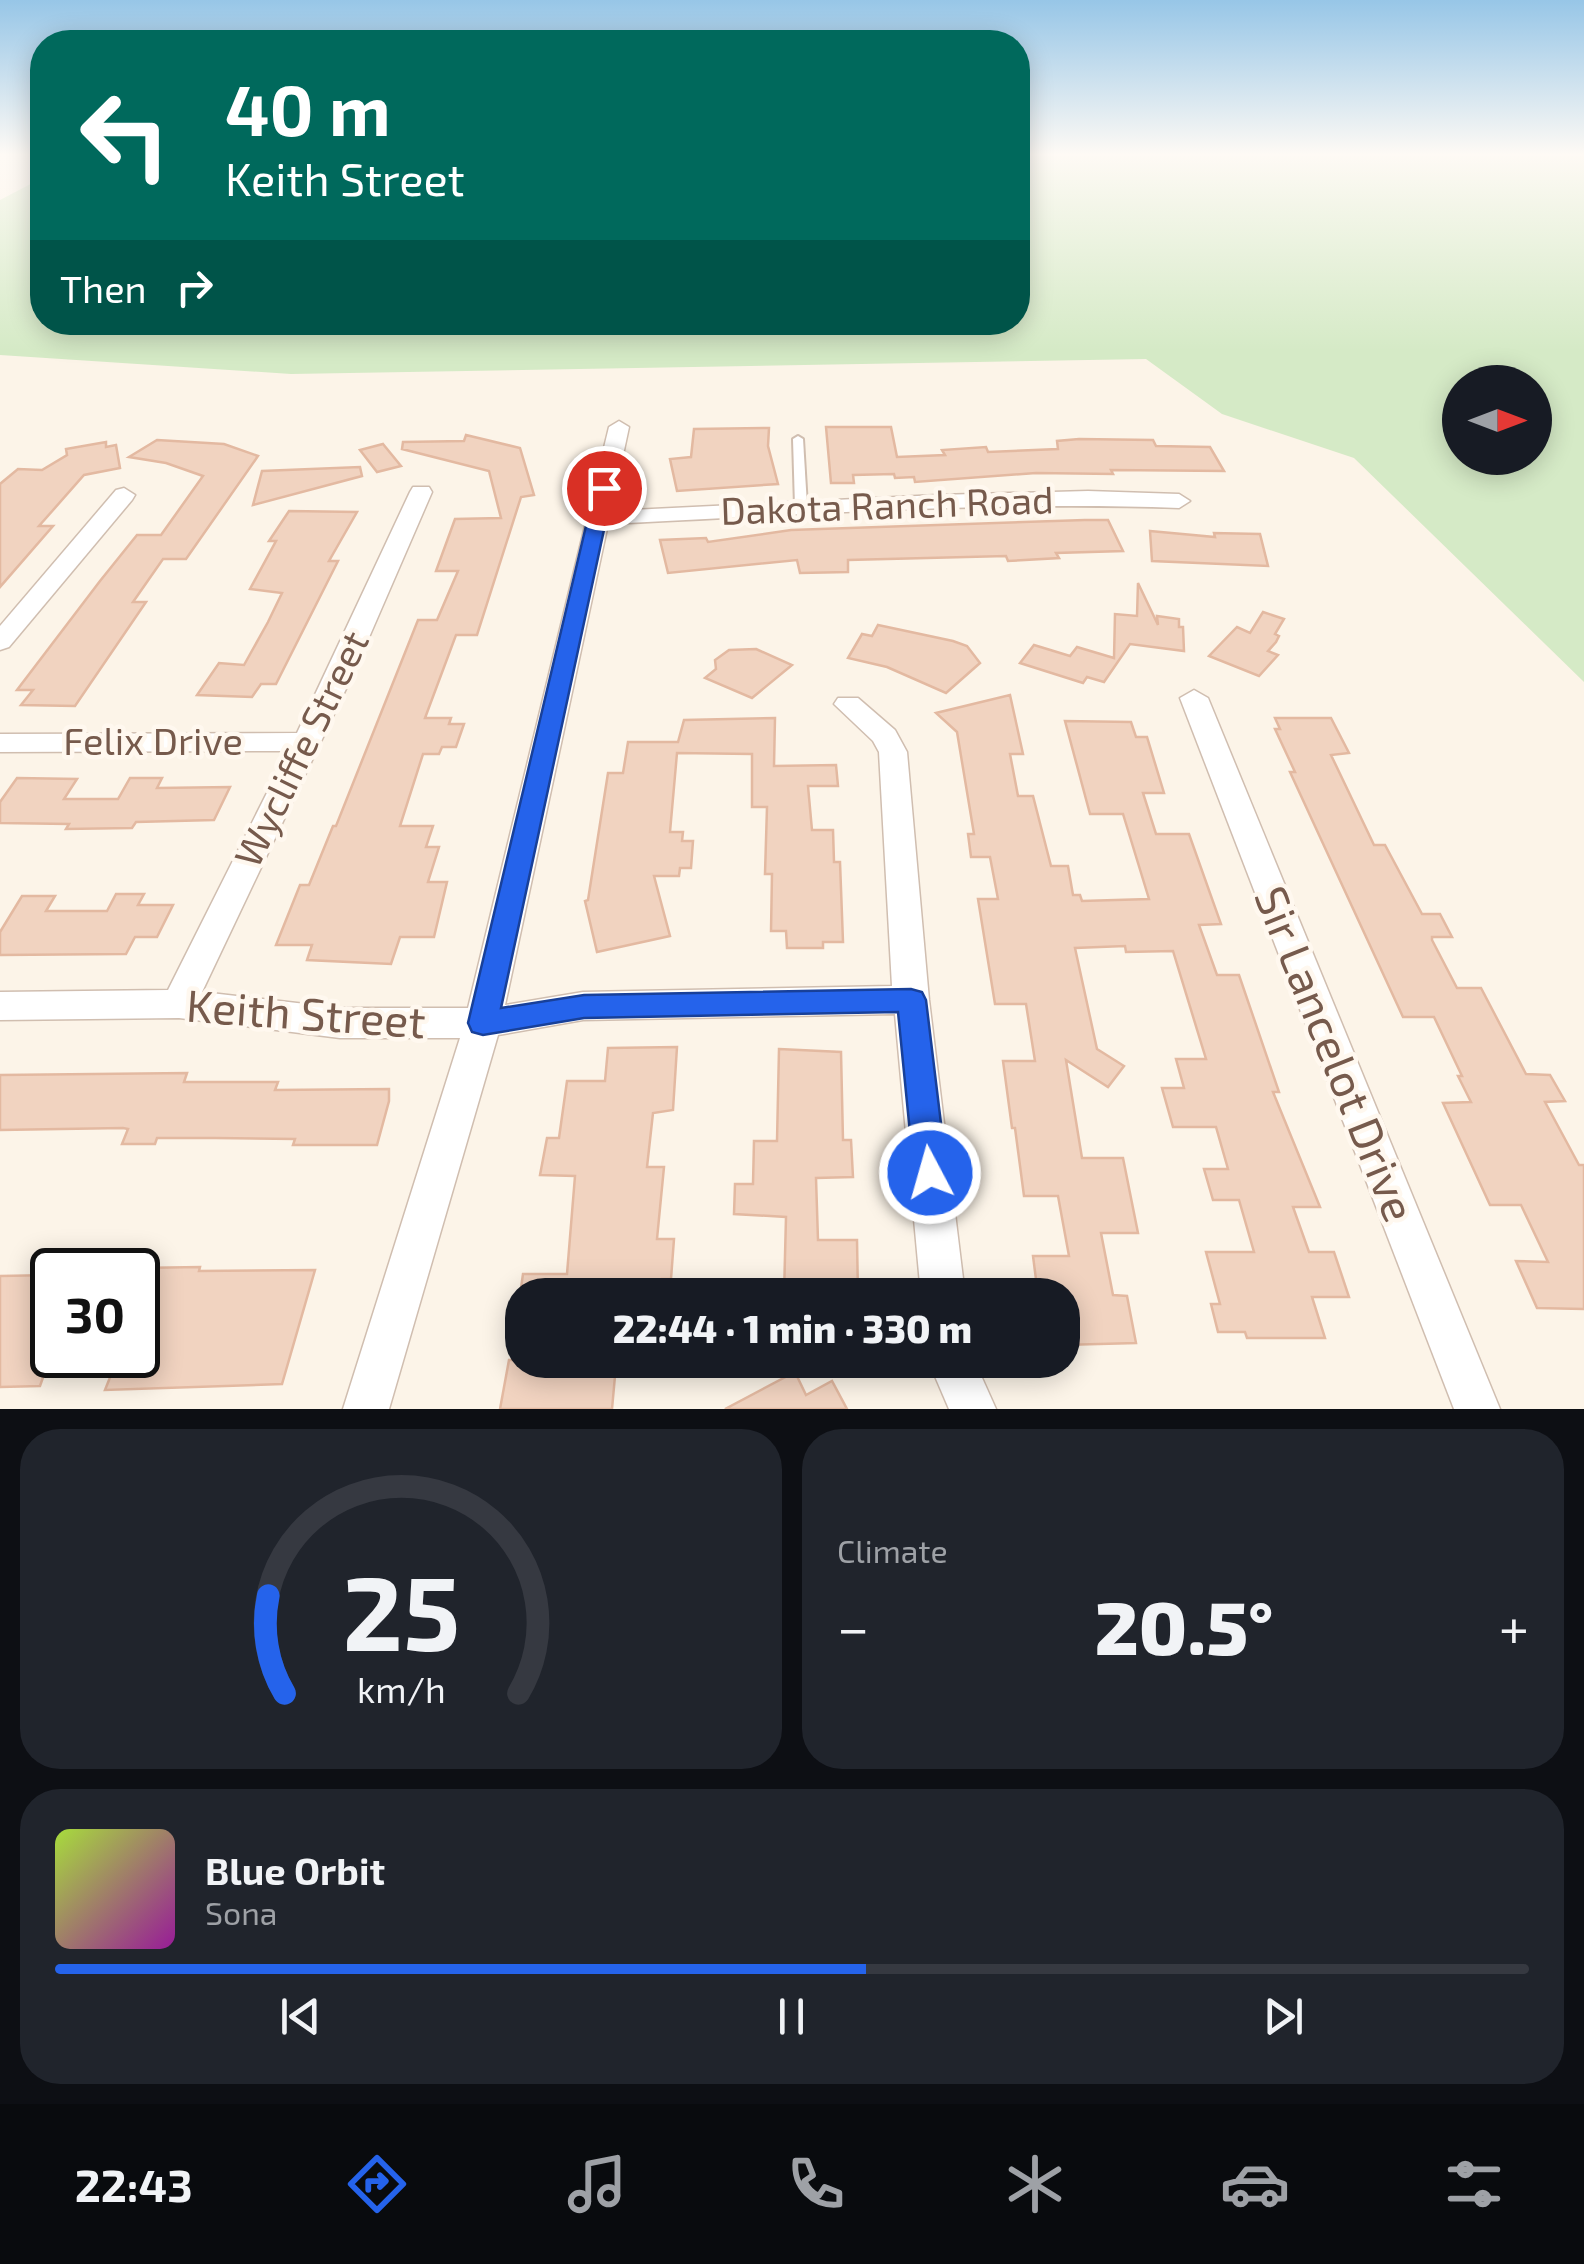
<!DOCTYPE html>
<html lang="en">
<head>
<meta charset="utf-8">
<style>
	:root { --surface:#171b24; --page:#20242c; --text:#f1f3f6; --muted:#9ea1a6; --line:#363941; --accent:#2563eb }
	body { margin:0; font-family:"Exo 2",sans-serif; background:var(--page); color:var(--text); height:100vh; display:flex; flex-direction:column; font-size:38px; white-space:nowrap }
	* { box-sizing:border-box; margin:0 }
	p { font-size:32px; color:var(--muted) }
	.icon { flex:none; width:55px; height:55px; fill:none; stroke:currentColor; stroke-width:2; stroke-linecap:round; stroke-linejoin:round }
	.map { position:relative; height:1409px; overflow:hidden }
	.drawer { display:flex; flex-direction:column; gap:20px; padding:20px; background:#0d0f14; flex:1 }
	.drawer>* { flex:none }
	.top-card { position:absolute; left:30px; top:30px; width:1000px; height:305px; border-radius:40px; box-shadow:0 5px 25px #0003; background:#00695c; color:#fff; overflow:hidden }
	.needle { width:65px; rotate:90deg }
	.tools { position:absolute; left:1442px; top:365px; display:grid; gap:20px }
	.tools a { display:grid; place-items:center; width:110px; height:110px; border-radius:50%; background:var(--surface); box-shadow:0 5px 25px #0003; font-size:50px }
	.speed { position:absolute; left:30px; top:1248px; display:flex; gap:20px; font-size:50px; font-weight:700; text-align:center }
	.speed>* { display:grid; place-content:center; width:130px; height:130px; border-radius:50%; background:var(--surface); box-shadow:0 5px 25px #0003; line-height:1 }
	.speed .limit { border:5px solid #111; border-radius:15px; background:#fff; color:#111 }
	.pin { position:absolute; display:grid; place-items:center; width:85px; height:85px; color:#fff; margin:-42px; border:5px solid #fff; border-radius:50%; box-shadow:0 2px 10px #0007 }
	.me { position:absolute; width:110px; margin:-55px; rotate:354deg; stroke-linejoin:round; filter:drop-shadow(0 0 8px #0008) }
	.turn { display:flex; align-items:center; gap:35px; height:210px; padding:0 30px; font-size:45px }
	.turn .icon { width:130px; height:130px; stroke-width:2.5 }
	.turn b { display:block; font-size:70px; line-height:85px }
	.then { display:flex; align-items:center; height:95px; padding:0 30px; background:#0003; gap:20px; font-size:38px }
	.big { font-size:75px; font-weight:800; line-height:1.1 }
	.drawer .tile { flex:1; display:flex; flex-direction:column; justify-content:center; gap:15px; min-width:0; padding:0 35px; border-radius:40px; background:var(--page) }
	.drawer .dial { align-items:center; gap:0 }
	.dial svg { height:260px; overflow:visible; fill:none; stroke:var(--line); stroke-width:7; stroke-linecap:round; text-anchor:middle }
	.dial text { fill:var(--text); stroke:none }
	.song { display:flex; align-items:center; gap:30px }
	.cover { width:120px; height:120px; border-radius:15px; background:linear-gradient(135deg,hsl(80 70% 55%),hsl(300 70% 35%)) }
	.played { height:10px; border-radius:5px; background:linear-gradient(90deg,var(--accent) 55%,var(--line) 55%) }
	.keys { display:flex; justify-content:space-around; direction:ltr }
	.heat { display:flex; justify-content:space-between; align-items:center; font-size:55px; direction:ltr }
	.drawer .tiles { flex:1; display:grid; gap:20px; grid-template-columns:1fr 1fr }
	.tile:last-child { grid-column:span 2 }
	.trip { position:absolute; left:505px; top:1278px; width:575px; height:100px; border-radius:40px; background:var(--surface); box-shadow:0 5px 25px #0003; font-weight:800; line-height:100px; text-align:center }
	.tab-bar { display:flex; height:160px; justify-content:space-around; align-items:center; background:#090b0e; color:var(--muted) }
	.tab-bar .icon { width:70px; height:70px }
	.tab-bar .on { color:var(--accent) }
	.tab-bar b { font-size:45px; color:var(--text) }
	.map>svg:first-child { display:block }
	.green { fill:#d5eac6; fill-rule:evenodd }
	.building { fill:#f1d3c0; stroke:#e3b9a1; stroke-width:2.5 }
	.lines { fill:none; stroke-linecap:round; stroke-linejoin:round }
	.service-casing { stroke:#d0beb0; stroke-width:4 }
	.minor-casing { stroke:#d0beb0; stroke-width:3 }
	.service { fill:#fff; fill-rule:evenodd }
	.minor { fill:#fff; fill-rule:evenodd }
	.route { fill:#2563eb; stroke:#184099; stroke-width:2.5 }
	.labels { text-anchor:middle; stroke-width:9; stroke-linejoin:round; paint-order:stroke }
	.street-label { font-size:38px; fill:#765a4c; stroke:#fff8ef }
	.near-street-label { font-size:45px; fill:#765a4c; stroke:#fff8ef }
</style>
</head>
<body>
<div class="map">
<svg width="1584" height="1409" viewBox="0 0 1584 1409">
	<rect width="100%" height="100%" fill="#fcf4e8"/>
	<path class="green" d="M1018,154h566v528l-230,-224 -132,-44 -76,-55 -855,15 -291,-19v-155l42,-22v144h976zM1460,382h75v76h-75z"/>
	<g class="building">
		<path d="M826,427h65l6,30 48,-2 -3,-5 44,-3 2,5 70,-3 -1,-8 22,-2 74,1 3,6 54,1 14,24 -113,-1 2,4 -77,-1 -121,9 -1,-5 -19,1 -1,-4 -41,1 1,8h-23z"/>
		<path d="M769,428l-1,18 10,38 -101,7 -7,-32 21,-2 3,-28z"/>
		<path d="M466,435l54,13 14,47 -13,2 -44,138h-21l-31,83h26l-2,6h15l-8,23h-14l-3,7h-16l-23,72h33l-7,21h13l-11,35h19l-13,55h-34l-9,27 -84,-4 5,-15h-36l24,-60h9l24,-59h3l82,-206h19l21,-49h-22l19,-52 46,-1 -12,-47 -87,-22 1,-7 61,-1z"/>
		<path d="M157,440l67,4 34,12 -72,103h-23l-30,43h13l-71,104 -54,-1 12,-15h-16l83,-109 37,-46h24l42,-59 -37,-13 -37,-6z"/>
		<path d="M106,442v5l10,-2 4,23 -36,7 -45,51h14l-53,61v-103l18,-15 24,1 25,-15 -1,-6z"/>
		<path d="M383,444l18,22 -24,6 -17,-22z"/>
		<path d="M360,467l2,9 -109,29 9,-34z"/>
		<path d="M289,511l68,1 -28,49h9l-62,123h-15l-9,13 -55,-2 22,-32 25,2 24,-43 14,-29 -32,-4 26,-48h-7z"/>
		<path d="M1085,520h23l15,31 -67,2 3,5 -51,3 -2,-5 -158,4v12l-48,1 -3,-13 -129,13 -8,-33 46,-2 2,4 83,-12z"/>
		<path d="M1150,531l65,6 -1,-4 46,1 8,32 -116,-5z"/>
		<path d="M1138,583l20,42 -1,-9 22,3v8h4l1,24 -54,-7 -26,38 -17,-5 -4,6 -63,-20 14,-18 36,11 7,-9 37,11 1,-44 22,2z"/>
		<path d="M1263,612l21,7 -9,15 4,2 -3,6 -8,9 10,4 -19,21 -50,-20 28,-29 13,6z"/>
		<path d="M878,625l75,16 14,5 13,17 -34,30 -59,-26 -39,-9 14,-24 10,2z"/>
		<path d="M756,649l36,16 -40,33 -47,-20 11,-9 -1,-9 14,-10z"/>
		<path d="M1010,695l13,59h-13l8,42h15l18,70h17l5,29h7l2,6 67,-2 -26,-85h-33l-25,-93 66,1 5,15h11l17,56h-21l13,41h33l32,90 -22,1 18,50h22l40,117h-6l47,115h-27l16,45h25l15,45h-37l13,41h-78l-2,-6h-27l-7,-28h9l-14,-52h48l-15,-52h-26l-9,-31h24l-12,-42h-43l-11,-39h22l-8,-29h30l-33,-108 -47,1 -1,-6 -50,2 22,101 27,17 -16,21 -42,-27 16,98h41l15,75h-37l12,62 14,1 9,47 -74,2v-50h-24l-5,-39h36l-11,-60h-34l-9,-68h-3l-9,-67h32l-9,-57h-31l-17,-105h20l-8,-42h-19l-3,-23h6l-17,-102 -21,-19z"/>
		<path d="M775,718l-1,48 62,-1 2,21h-30l4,44h21l1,32h6l3,80h-20v6h-36l-1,-17h-15l1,-57h-7l2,-67h-15v-53l-75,-1 -7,79h13l-1,9h11l-2,27h-11l-1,8h-25l16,60 -73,16 -12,-51 3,-1 20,-127h15l5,-31h50l6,-22z"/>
		<path d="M1275,718h56l18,35 -18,2 43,90h11l37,69h18l12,23h-20v3l25,48h24l45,86 24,1 15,26 -20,1 34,63h5v144l-47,-1 -21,-47 32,1 -27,-57h-31l-47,-102 28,-1 -13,-26h4l-28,-59h-31l-113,-245h5l-20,-43h5z"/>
		<path d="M17,778l60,1 -13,20h54l12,-21h32l-5,10 73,-1 -16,33 -78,2 -4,6 -66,1 3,-5 -69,-1v-21z"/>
		<path d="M116,894h28l-6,11h35l-16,32h-22l-9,17 -126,1v-23l22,-36h33l-9,15h61z"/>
		<path d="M677,1047l-4,63 -20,3 -6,54h17l-7,72h17l-3,40h-9l-1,16h-141l3,-21h44l8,-98 -35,-1 7,-37h12l8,-57h38l3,-33z"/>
		<path d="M779,1049l62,3 2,88h8l2,37 -37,1 2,62h39l1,55h-74l2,-78 -52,-3 1,-30h18l1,-43h23z"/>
		<path d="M187,1073l-3,9h94l-3,8 114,-1v12l-12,44h-84l2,-6 -80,-1h-58l-2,6h-33l6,-15 -5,-1 -123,2v-55z"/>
		<path d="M200,1267l-1,4 116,-1 -33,114 -177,6 14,-35h19v-87z"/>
		<path d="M52,1275v91h-5l-7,20 -40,1v-111z"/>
		<path d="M509,1360h88l-2,16h20l-3,33h-112z"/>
		<path d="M795,1372l11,23 26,-14 15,28h-122z"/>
	</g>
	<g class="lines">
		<defs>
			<path id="service" d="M798,436l5,3 4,67 -6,3 -6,-3 -2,-67z"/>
			<g id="minor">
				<path d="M619,421l10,6 -18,84 327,-16 150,-4 91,3 11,7 -11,7c-190,-7 -381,7 -571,16l-103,481 78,-13 309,-6 -13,-234 -6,-11 -39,-37 4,-6h20l37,32 12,22 22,248 36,295h-44l-26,-281 -312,6 -85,15 -109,374h-46l117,-371h-120l-161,-20 -179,2v-28l168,-2 120,-239 -288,1v-18l297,-1 113,-241 3,-5h16l3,5 -78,180 -152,320 138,16h128l141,-581z"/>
				<path d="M124,488l11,7 -3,5 -123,147 -9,3v-24l116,-136z"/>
				<path d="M1194,690l14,8 292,711h-46l-274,-711z"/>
				<path d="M928,1360h46l22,49h-47z"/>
			</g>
		</defs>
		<use href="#service" class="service-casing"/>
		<use href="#minor" class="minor-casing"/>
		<use href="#service" class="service"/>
		<use href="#minor" class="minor"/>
	</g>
	<linearGradient id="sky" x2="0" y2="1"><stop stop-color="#97c6e7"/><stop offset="0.44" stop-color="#fefaf5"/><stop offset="1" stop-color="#fefaf5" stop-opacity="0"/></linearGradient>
	<rect width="1584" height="351" fill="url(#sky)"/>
	<path class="route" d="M604,482l9,6 -112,520 83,-13 327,-6 11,3 4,8 21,173 -5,11 -12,4 -12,-4 -4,-11 -16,-161 -314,6 -101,17 -11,-3 -4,-9 127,-535z"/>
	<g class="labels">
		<g class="street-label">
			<text transform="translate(887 506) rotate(-2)" y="13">Dakota Ranch Road</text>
			<text x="153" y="755">Felix Drive</text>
			<text transform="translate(302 749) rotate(-64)" y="13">Wycliffe Street</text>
		</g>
		<g class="near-street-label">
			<text transform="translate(306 1014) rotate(4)" y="16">Keith Street</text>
			<text transform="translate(1335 1054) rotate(68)" y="16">Sir Lancelot Drive</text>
		</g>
	</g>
</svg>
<div class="tools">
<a><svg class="needle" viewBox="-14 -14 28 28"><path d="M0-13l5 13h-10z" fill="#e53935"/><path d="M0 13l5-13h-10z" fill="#9ea1a6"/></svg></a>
</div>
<div class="speed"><div class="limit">30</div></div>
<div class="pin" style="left:604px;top:488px;background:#d93025"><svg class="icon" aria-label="arrive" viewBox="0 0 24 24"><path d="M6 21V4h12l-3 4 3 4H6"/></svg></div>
<svg class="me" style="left:930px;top:1173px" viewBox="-20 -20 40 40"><circle r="17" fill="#2563eb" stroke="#fff" stroke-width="3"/><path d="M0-11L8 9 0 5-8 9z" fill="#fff"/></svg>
<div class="trip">22:44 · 1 min · 330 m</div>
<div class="top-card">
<div class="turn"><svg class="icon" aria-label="left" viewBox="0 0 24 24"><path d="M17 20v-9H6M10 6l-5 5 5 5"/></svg><div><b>40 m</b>Keith Street</div></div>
<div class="then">Then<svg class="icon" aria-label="right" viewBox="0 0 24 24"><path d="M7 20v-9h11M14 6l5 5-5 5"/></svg></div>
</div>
</div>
<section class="drawer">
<div class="tiles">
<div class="tile dial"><svg viewBox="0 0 100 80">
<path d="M14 69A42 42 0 1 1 86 69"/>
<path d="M14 69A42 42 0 0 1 9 39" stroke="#2563eb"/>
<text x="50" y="56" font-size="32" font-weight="700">25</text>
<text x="50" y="72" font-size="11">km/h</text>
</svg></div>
<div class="tile"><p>Climate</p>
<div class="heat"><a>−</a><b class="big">20.5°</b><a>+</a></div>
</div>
<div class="tile">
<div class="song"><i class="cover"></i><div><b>Blue Orbit</b><p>Sona</p></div></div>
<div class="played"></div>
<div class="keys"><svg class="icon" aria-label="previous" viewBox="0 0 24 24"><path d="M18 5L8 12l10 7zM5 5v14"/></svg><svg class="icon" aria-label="pause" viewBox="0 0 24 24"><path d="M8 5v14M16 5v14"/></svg><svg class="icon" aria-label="next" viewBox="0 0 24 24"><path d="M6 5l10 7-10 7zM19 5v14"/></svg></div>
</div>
</div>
</section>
<nav class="tab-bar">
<b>22:43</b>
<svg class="icon on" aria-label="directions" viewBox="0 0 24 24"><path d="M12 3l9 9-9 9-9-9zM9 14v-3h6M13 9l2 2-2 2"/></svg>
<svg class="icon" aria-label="music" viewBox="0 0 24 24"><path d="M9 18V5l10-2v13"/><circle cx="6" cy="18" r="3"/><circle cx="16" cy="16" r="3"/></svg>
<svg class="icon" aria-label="phone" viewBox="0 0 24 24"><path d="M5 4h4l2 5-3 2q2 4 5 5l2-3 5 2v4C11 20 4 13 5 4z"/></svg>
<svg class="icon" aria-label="climate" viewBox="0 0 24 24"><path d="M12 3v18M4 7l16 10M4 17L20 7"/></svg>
<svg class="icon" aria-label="car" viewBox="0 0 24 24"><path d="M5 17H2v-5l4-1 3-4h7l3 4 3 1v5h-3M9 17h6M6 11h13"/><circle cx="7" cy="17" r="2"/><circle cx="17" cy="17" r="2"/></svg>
<svg class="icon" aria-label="filters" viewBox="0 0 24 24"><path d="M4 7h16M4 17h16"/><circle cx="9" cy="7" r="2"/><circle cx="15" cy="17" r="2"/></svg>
</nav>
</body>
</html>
